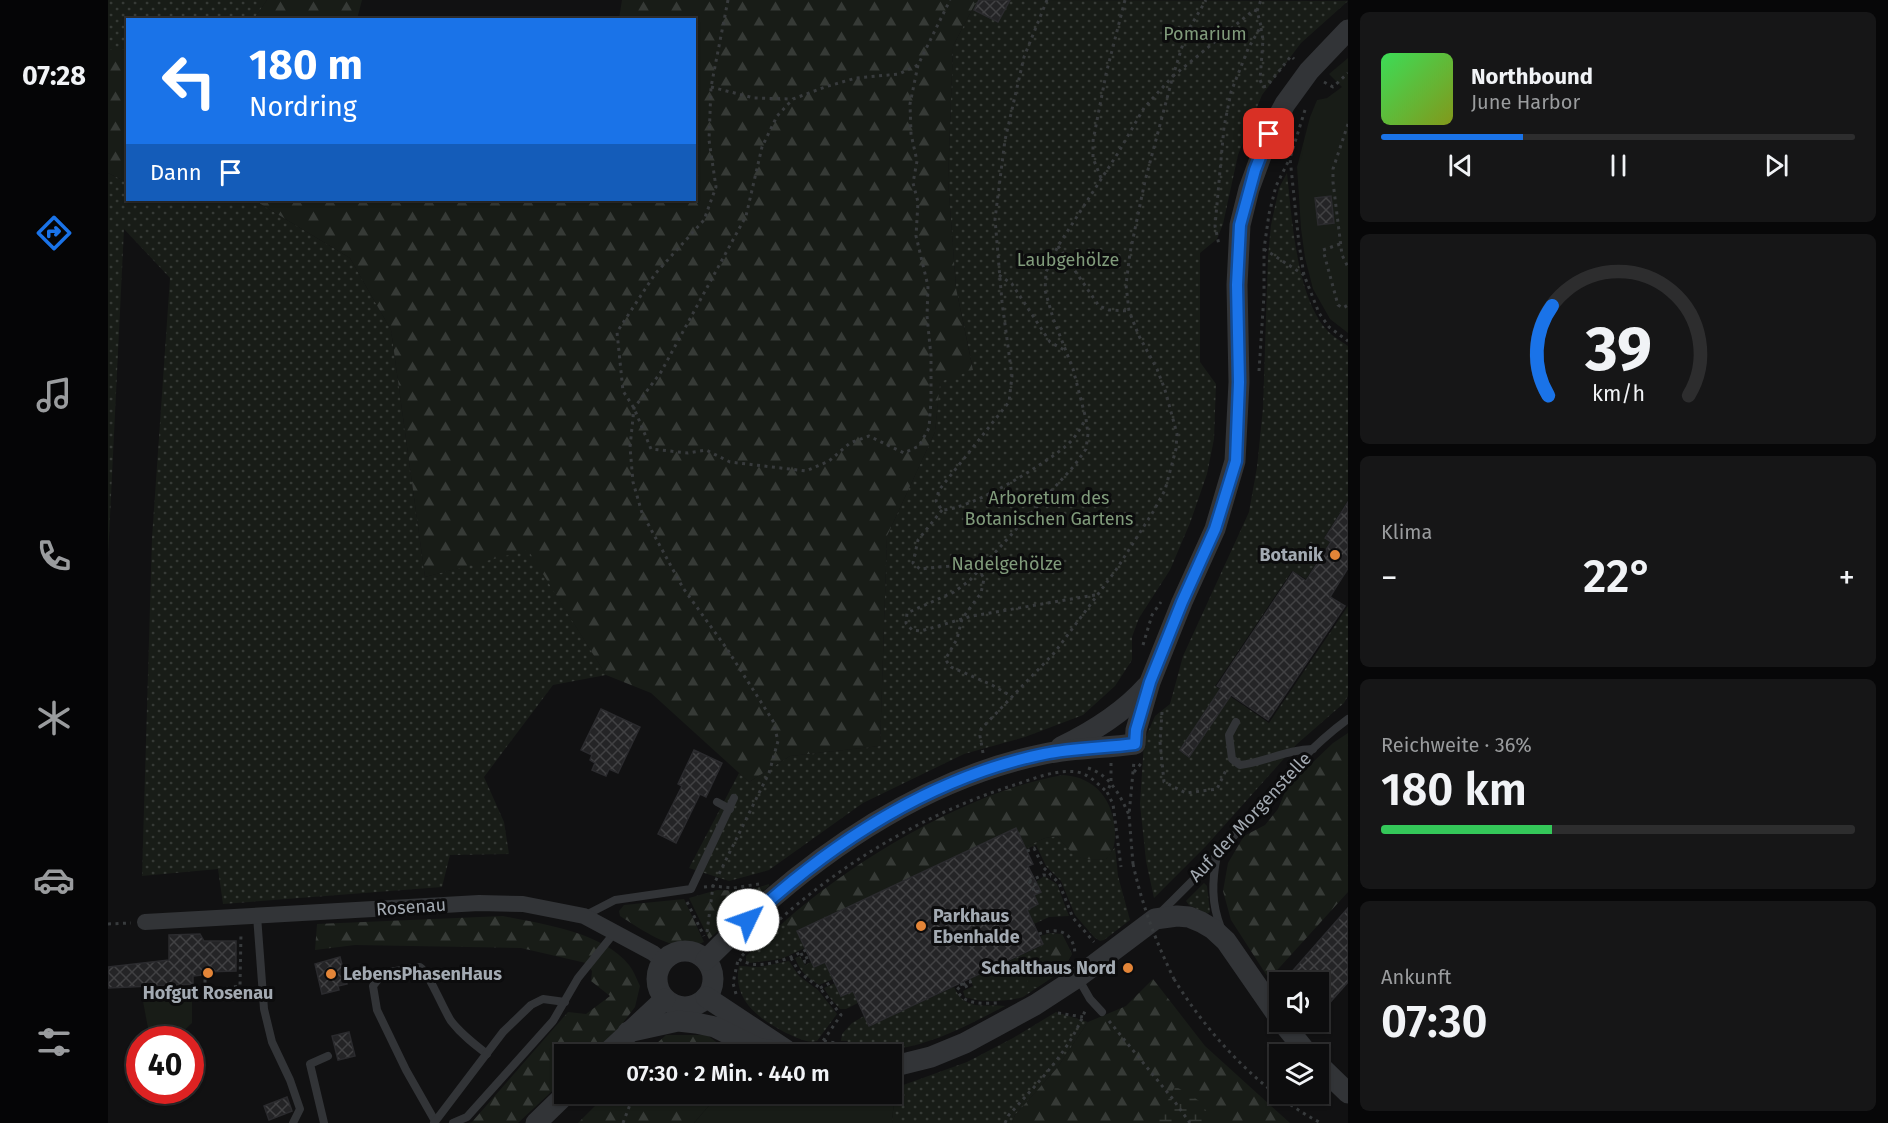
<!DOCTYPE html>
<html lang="de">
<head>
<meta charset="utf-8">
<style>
	:root { --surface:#0d0d0e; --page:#161617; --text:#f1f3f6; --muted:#9a9c9e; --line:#2d2d2e; --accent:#1a73e8 }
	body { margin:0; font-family:"Fira Sans",sans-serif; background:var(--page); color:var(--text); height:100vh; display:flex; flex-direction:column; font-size:22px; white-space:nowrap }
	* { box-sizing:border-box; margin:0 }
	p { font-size:20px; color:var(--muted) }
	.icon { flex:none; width:33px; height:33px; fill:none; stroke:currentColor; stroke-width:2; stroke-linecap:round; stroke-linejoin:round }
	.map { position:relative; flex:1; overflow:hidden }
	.details { display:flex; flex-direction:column; gap:12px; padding:12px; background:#070708; width:540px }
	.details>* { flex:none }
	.guide { position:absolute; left:18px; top:18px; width:570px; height:183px; border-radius:0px; box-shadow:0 2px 4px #0004,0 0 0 2px var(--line); background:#1a73e8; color:#fff; overflow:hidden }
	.controls { position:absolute; left:1161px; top:972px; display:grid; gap:12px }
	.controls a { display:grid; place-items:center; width:60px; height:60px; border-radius:0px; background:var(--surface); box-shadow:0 2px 4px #0004,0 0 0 2px var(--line); font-size:30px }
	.speed { position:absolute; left:18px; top:1026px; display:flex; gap:12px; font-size:30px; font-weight:700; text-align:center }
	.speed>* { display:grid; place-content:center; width:78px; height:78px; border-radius:50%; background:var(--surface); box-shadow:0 2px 4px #0004,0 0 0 2px var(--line); line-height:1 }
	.speed .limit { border:9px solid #d22; background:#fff; color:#111 }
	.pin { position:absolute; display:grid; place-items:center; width:51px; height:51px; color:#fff; margin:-26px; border-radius:12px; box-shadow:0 3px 9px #0006 }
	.me { position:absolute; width:66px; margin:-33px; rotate:48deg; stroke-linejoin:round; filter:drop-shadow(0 0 4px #0008) }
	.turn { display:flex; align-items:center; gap:21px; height:126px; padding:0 24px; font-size:27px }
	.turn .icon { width:78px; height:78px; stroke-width:2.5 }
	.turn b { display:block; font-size:42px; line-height:51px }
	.then { display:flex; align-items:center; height:57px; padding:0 24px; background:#0003; gap:12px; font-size:22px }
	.big { font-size:45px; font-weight:600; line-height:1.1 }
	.details .card { flex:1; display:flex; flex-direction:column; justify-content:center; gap:9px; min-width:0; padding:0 21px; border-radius:9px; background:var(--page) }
	.details .dial { align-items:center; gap:0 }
	.dial svg { height:156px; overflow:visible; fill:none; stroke:var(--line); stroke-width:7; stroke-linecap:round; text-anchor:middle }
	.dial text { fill:var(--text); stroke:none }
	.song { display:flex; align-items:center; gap:18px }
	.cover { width:72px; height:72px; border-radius:9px; background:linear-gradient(135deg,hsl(130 70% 55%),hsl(70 70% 35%)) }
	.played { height:6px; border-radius:3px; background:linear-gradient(90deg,var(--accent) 30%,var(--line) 30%) }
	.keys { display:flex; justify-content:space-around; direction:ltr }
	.heat { display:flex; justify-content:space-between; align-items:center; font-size:33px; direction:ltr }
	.charge { height:9px; border-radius:4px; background:linear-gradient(90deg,#34c759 36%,var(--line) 0) }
	.trip { position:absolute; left:446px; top:1044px; width:348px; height:60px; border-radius:0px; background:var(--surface); box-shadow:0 2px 4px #0004,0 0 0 2px var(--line); font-weight:600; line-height:60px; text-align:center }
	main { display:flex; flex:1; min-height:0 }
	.dock { display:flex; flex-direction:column; width:108px; justify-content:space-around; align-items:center; background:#050506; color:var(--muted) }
	.dock .icon { width:42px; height:42px }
	.dock .selected { color:var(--accent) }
	.dock b { font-size:27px; color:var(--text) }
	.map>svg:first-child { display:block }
	.grass { fill:url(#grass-dots) }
	.forest { fill:url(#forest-firs) }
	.wetland { fill:url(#wetland-marsh) }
	.garden { fill:#181c17 }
	.building { fill:url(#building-cross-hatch); stroke:#2b2b2e; stroke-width:1.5 }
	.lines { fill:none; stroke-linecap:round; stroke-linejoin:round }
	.path { stroke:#383b3d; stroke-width:3; stroke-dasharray:3 4.5; stroke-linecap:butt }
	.service { stroke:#323437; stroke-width:8 }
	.minor { stroke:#323437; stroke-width:16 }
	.tertiary { stroke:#323437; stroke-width:21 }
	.path-bridge { stroke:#383b3d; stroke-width:3; stroke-dasharray:3 4.5; stroke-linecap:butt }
	.route-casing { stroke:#114b97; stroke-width:15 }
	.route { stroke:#1a73e8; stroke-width:10 }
	.poi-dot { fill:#e38538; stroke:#0c0c0d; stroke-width:2 }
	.labels { text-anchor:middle; stroke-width:6; stroke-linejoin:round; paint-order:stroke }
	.park-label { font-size:18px; fill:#809b7b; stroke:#0c0c0d }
	.poi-label { font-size:18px; font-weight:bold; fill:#a3aab2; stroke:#0c0c0d; text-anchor:end }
	.street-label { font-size:18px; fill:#a3aab2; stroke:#0c0c0d }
</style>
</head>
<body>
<main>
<nav class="dock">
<b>07:28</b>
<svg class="icon selected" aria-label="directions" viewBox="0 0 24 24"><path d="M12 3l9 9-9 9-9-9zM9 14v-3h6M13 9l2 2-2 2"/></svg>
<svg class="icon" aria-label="music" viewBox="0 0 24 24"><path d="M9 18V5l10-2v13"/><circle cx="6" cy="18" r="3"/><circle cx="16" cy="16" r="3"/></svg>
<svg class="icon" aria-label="phone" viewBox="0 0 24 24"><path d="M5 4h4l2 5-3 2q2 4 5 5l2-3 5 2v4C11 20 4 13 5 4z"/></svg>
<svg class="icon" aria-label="climate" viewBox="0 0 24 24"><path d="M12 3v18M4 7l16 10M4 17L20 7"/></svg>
<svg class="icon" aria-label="car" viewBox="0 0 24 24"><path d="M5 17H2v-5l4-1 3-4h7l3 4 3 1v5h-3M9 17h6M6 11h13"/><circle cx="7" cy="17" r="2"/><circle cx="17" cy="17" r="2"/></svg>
<svg class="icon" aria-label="filters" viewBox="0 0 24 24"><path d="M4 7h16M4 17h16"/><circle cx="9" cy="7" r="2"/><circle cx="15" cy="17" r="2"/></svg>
</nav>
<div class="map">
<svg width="1240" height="1123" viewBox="0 0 1240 1123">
	<defs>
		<pattern id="grass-dots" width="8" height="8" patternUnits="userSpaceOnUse" patternTransform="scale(1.5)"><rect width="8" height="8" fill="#181c17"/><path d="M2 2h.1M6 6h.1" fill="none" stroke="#363a36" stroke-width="1.8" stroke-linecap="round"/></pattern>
		<pattern id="forest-firs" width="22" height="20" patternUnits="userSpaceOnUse" patternTransform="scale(1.5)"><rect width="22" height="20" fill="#181c17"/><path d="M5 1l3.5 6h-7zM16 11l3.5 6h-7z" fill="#363a36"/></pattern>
		<pattern id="wetland-marsh" width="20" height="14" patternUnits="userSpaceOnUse" patternTransform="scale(1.5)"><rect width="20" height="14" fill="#181c17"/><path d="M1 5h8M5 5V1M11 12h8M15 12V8" fill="none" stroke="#363a36"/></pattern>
		<pattern id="building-cross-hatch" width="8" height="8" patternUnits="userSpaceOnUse" patternTransform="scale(1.5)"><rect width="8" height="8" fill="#242426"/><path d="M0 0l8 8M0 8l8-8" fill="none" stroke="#414143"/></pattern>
	</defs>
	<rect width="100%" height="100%" fill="#111112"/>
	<g class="grass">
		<path d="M0,0h159l-13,19 -126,1 -1,30h-19z"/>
		<path d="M869,0l371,1 -47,42 -39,52 -24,60 -15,69 -6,15 -17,14v109l16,22 -2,55 -7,35 -17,49 -20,47 -31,48 -7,19v23l-17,26 -32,29 -58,22 -61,17 -101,49 -94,67 -40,11 -40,-13 50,-95 10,9 41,-26 90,-10 7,-210 48,-104 5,-51 33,-12 -17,-81 -8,-108 5,-134z"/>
		<path d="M0,173l19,9 1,18h126l96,58 41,72 34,247 103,-28 78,126 -53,10 -69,92 20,45 5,32 -59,1 -8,32 -219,17 -5,-35 -76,7 10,-338 18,-260 -46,-49 -16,329z"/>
		<path d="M1179,173c5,45 9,121 39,156 6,7 15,12 22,17v154l-24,38 6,4 -24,37 -14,-8 -77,115 54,37 79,-117v90l-4,7 -47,41 -91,102 -52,52 -8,-37 -6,-57 4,-63 11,-25 15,-12 13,-48 66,-144 8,-45 6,-59 5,-152 3,-31 8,-37z"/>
		<path d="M949,836c20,22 19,24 49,23l9,-12 3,29 12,44 -26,20 -4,1 -6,-4 -19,-22 -14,-34 -15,-15 -10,-21 -10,4 -1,-2 20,-9z"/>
		<path d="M936,876l13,8 12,32 -20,1 -15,7 -7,-14 11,-6 -4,-9 6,-3 -4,-10z"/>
		<path d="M1096,883l3,3 3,26 -3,2 -18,-9 -3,-4z"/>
		<path d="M677,921l5,10h7l8,17 -24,11 -32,4 -3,-2v-5z"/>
		<path d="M942,933l12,1 10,20 -10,17 -39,26c-16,5 -42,6 -58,0l-2,-6 10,-5 -3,-7 73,-34 -3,-9z"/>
		<path d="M692,956l5,9 6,-3 3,5 11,-5 8,17 -14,6c-13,-9 -18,-12 -24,-27z"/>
		<path d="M681,961l10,15 19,14 19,24 -20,27c-10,3 -21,-4 -31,-8 -27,-14 -54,-33 -47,-67l20,1z"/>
		<path d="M727,983l6,13 12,-5 5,12 -12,6h-6l-10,-11 -6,-10z"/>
		<path d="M846,987c11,24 28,17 51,19 -42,22 -81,43 -128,45 -13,0 -23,1 -30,-10h-6l1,-7 10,-11 12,-7 5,10z"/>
		<path d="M948,1012l32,10 -31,46 -42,47 -3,8h-120l3,-35 72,-26 46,-24z"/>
	</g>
	<g class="forest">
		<path d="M159,0h95l-5,19h-103z"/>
		<path d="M514,0h355l-24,46 -5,134 8,108 17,82 -33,12 -5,50 -48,104 -7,210 -90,10 -41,26 -98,-89 -45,-18 -78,-125 -103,27 -34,-247 -41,-72 -96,-58h440v-180l-75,-1z"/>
		<path d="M0,50h19v132l-19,-9z"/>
		<path d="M1240,733v159l-79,87 -38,-59 -8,-29 5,-28 16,-27 21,-11 13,-16 9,-22 46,-44z"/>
		<path d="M955,775c33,2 51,26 52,58 0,11 -1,18 -9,26 -32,1 -28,0 -49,-23l-12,2 -20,9 -9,-19 -219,103h-7l-5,-10c70,-62 185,-130 278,-146z"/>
		<path d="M661,884v2l-60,53 -20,-41 28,-8 30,1z"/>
		<path d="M576,899l20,43c-28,14 -61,-12 -84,-26l-1,-5 5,-6z"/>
		<path d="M395,916c39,8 100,16 126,49 5,6 8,15 11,21l-5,21 -16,21 -28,26h-27v26l-46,43h-49l3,-1 96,-110 18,2 24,-18 -19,-15 1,-10 -6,-8 -65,-15 -166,-3 -40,5 2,-26z"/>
		<path d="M954,934l10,20 -10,17 -9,-4 -9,9 3,5 -10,6 -8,-1 -3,-11 4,-13 13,-5 8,-6v-15z"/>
		<path d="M1045,979l52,67 85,77h-278l3,-8 42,-47 31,-46 38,-16z"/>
		<path d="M558,1035h41l25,19h-87z"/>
		<path d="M499,1094h112l-25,29h-116z"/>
	</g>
	<path class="wetland" d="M1067,1086l26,16 11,19 -55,2z"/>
	<g class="garden">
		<path d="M1240,58v275l-18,-14 -17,-30 -8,-31 -4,-29 -4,-62 13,-50 7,-17 10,-2 15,-11 -13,-13z"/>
		<path d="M84,987v36l-17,16h-25l-9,-48z"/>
		<path d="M787,1088l-3,35h-198l25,-29 128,1 44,-1v-5z"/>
	</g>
	<g class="building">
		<path d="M871,0h31l-12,22 -24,-12z"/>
		<path d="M1223,196l3,27 -16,2 -3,-27z"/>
		<path d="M1240,502v66l-18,29 15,9 -77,114 -37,-25 -42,62 -9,-7 41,-62 -4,-2 76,-114 13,9 25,-39 -6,-4z"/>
		<path d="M493,709l39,18 -22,46 -9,-4 -3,7 -14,-6 3,-7 -5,-3 2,-5 -11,-5z"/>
		<path d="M586,750l28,13 -16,34 -6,-3 -24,49 -18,-9 24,-48 -4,-2z"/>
		<path d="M908,828l17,36 -5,2 13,26 -7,3 4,9 -11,6 16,34 -174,82 -16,-35 -12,5 -16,-34 -11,5 -17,-36z"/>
		<path d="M1240,908v74l-30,34v-34h-22l-7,-7z"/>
		<path d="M92,934l4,7h32v30l-34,1v3l-9,1v8l-85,4v-21l61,-7v-25z"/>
		<path d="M232,957l7,27 -9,2 1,4 -17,4 -7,-30z"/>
		<path d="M241,1032l6,24 -17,4 -6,-24z"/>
		<path d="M179,1097l5,14 -23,9 -5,-14z"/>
	</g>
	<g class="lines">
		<g class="path">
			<path d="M620,0l-17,87 -2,53 7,47 -12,33 -49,54 -38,58 6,59 11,17 17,41 37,4 18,-3 24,12 76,9 23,-10 21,-18 19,-7 35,17 15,-7 10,-18 2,-27v-45l-4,-40 1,-30 -12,-50 2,-34 -5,-19 4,-22 -6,-27 -1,-30 8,-39 32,-65"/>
			<path d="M939,0l-23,57 -19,83 -10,79 7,83 10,74 -3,26 -70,88 -3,11 6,9c29,-1 100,-44 124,-64 8,-7 14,-16 19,-26"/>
			<path d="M1149,11l4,-11"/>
			<path d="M1153,28l2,12 -3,40 3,7 4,-1 24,-30 3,3"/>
			<path d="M1216,82l9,5 15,-14"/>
			<path d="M603,87l43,11 38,1"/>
			<path d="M1197,110l-15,48 9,86 5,31 15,38 10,14 19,14"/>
			<path d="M1240,124l-15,45v13l9,73 6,12"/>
			<path d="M993,178l-8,-20v-17l13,-67 19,-74"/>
			<path d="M1232,244l-17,6 15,55 5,3 5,-3"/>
			<path d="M950,246l41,60 10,4 20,1"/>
			<path d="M1156,249l40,26"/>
			<path d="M891,275l13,9 38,58 16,9"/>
			<path d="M1151,371l5,-76v-46l5,-35 7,-28 14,-28"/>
			<path d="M834,510l-24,30 -5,23 7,6c13,-1 49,-7 59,2 1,1 5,7 5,8l-3,14 -19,26 -5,20 -11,19 1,4 4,5 41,18 19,11"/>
			<path d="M987,595l-123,21 -51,15 -9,-1 -6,-7 1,-10 47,-21 15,-11 105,-115 12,-17 2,-15 -2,-15 -13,-50 -20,-51 -8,-28 1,-18 12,-26 60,-93 26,-45 29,-32 13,-42 20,-34"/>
			<path d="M1035,645l9,-30 9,-13"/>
			<path d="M1054,712l-2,30 4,40 22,11 31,-4 10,-21"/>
			<path d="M875,753l-3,-17 1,-7 74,-77 61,-82 37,-58 12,-22 11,-41 1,-15 -12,-44 -8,-21 -18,-33 -10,-25 -3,-26 4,-32 15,-72 28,-105 81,-66 3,1 4,15 -13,23 -17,43 -7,35 -9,99 4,19"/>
			<path d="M1003,763v20l-4,9 6,12 8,63"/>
			<path d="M980,768c22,7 32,27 41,47"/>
			<path d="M1026,772l9,-11"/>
			<path d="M919,851l7,-3 9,19 16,16 14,35 21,24"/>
			<path d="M1025,864l-4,-49 5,-54"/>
			<path d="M921,881c2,4 4,8 6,12l3,-2 -3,-7 -5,2"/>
			<path d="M921,881l14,-6 8,1"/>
			<path d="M596,887l9,-1 20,2 26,-4"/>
			<path d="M579,902l17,34"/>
			<path d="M0,924l23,-1"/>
			<path d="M599,932l6,-46 56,-113 9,-32 -5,-20 -12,-19 -34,-53 -44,-61 -41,-75 -9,-31 -3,-35 4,-39 27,-36 85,-156 16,-69 15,-31 16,-17 32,-12 31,-9 43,-4 19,-9"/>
			<path d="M931,934c20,-8 36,-1 36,22"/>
			<path d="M698,950c-18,9 -48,22 -67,9 74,-79 172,-141 275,-174 19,-6 42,-16 63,-13 12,2 21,12 30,20"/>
			<path d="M693,953l4,9 3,-1 -3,-7 2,-1"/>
			<path d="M683,958l8,14 21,16 21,27 -18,26"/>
			<path d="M1066,979c35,57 87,113 147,144"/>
			<path d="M853,983l2,5 8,-4 -1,-3c-6,3 -9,4 -13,9 7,16 27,13 42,13"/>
			<path d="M712,988l14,-7"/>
			<path d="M97,990v-18"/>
			<path d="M74,994l58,-8 1,-53"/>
			<path d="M628,994l-3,-11 5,-23"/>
			<path d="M950,1013l25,4"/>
			<path d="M1001,1021l63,77 18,25"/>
			<path d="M703,1047l7,-1 5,-5 19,3 8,9 6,1"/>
			<path d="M543,1054l3,-8"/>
			<path d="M583,1094l13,8"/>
			<path d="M515,1123l11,-29"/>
			<path d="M897,1123l3,-7c30,-34 60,-62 77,-105"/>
		</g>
		<g class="service">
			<path d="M1128,722l-7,13 3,24 8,6c25,-3 48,-16 73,-16"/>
			<path d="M609,802l13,7"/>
			<path d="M1109,855c-5,26 -6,48 4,73"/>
			<path d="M1051,914c19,-19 39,-38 58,-59 42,-46 80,-99 131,-136"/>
			<path d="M149,916l7,93 8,33 18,38 10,29 -7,14"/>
			<path d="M476,916l31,-16 76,-11 43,-91"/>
			<path d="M970,978l12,21 12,13"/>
			<path d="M327,1121l-29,-51 -29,-60 -4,-24 10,-13 37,-6c8,4 23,42 31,54 10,13 23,23 36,33"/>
			<path d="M216,1123l-14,-59 18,-8"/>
			<path d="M326,1123l69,-91 28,-27 12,-6 22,3"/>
			<path d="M345,1123l14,-6 86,-96 25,-43 37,-46"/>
		</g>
		<path class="minor" d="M37,922l334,-19 44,1 61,12 69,37 10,8"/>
		<g class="tertiary">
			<path d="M953,747c33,-16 62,-34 86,-61"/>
			<circle cx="577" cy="979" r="28"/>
			<path d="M598,960c92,-94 207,-179 338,-206 29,-6 61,-6 91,-10l1,-14 14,-48 32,-80 33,-73 20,-68 4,-79 -2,-97 3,-60 9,-36 20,-55 16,-30 24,-33 39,-41"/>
			<path d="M598,997l80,53"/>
			<path d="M1174,1022l26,32"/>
			<path d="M520,1032l50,-11 18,2 19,4 42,21 37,6"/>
			<path d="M498,1054l59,-55"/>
			<path d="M1210,1064l30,29"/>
			<path d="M783,1067l40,-10 34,-14 70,-38 43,-28 77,-58 22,-3 12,1 12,5 12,7 13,12 54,78"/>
			<path d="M428,1123l30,-29"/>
		</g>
		<path class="path-bridge" d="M1025,864c9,41 23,78 41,115"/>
	</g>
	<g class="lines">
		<defs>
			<path id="route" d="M640,920c83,-77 184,-143 296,-166 29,-6 61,-6 91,-10l1,-14 14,-48 32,-80 33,-73 21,-68 3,-79 -2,-97 3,-60 15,-55 14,-36"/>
		</defs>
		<use href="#route" class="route-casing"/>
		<use href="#route" class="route"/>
	</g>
	<g class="poi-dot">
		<circle cx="1227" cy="555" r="6"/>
		<circle cx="813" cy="926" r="6"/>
		<circle cx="1020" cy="968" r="6"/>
		<circle cx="100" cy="973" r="6"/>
		<circle cx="223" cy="974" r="6"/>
	</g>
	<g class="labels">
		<g class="park-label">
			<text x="1097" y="40">Pomarium</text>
			<text x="960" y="266">Laubgehölze</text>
			<text x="941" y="504">Arboretum des<tspan x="941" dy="21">Botanischen Gartens</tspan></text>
			<text x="899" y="570">Nadelgehölze</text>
		</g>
		<g class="poi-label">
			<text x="1215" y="561">Botanik</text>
			<text x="825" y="922" text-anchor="start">Parkhaus<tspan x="825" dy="21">Ebenhalde</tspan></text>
			<text x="1008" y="974">Schalthaus Nord</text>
			<text x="235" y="980" text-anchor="start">LebensPhasenHaus</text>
			<text x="100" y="999" text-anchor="middle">Hofgut Rosenau</text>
		</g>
		<g class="street-label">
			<text transform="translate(1142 817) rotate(-47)" y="6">Auf der Morgenstelle</text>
			<text transform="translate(303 907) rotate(-4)" y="6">Rosenau</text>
		</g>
	</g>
</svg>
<div class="controls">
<a><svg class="icon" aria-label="sound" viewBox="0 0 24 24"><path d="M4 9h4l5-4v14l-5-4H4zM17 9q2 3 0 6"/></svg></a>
<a><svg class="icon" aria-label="layers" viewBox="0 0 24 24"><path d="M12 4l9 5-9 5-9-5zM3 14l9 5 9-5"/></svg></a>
</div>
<div class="speed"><div class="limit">40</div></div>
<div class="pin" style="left:1161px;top:134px;background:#d93025"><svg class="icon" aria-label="arrive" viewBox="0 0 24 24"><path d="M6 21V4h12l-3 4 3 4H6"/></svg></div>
<svg class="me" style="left:640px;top:920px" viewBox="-20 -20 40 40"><circle r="19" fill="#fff"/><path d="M0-13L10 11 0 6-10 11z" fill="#1a73e8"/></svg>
<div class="trip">07:30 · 2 Min. · 440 m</div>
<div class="guide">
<div class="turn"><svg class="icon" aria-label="left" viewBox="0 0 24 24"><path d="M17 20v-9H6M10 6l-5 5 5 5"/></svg><div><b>180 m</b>Nordring</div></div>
<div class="then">Dann<svg class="icon" aria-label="arrive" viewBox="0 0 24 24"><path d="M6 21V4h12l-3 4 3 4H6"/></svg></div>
</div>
</div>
<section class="details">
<div class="card">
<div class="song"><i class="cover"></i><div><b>Northbound</b><p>June Harbor</p></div></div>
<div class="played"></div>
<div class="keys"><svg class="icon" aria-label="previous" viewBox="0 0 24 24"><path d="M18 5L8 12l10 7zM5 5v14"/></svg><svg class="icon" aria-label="pause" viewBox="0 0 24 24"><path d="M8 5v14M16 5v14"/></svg><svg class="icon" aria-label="next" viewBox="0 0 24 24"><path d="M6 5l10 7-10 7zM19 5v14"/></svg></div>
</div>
<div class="card dial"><svg viewBox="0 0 100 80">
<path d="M14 69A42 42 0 1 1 86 69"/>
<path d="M14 69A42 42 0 0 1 16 23" stroke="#1a73e8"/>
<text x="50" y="56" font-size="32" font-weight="700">39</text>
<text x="50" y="72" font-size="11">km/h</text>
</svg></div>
<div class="card"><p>Klima</p>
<div class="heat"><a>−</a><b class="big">22°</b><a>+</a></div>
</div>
<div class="card"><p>Reichweite · 36%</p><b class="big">180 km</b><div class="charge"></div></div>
<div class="card"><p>Ankunft</p><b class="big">07:30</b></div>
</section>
</main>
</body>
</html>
